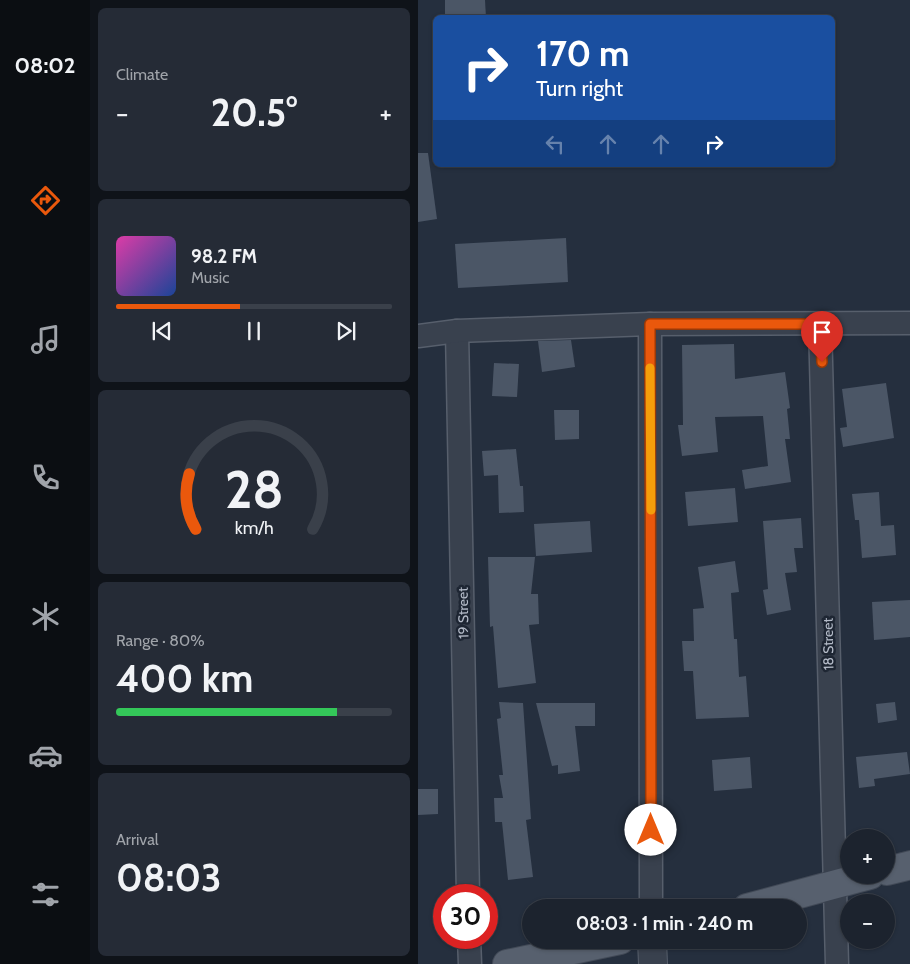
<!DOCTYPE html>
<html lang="en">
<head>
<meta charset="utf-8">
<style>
	:root { --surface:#1c232e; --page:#252b36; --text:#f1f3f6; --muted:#a0a4aa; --line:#3a404a; --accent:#ea580c }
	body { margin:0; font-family:Cabin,sans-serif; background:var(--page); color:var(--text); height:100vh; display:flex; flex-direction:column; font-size:19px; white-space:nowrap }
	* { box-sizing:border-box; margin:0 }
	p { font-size:16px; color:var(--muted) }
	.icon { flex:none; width:28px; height:28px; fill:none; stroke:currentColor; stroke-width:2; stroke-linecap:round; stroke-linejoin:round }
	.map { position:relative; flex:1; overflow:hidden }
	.drawer { display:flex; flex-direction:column; gap:8px; padding:8px; background:#0f1319; width:328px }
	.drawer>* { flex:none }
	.guide { position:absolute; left:15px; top:15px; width:402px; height:152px; border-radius:8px; box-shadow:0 1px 4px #0004,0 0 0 1px var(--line); background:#1a4fa0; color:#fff; overflow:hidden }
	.tools { position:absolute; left:422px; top:829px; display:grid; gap:10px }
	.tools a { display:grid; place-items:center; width:55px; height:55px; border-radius:50%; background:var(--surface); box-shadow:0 1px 4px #0004,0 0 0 1px var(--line); font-size:25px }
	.speed { position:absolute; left:15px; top:884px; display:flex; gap:10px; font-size:25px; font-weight:700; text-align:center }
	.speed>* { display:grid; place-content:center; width:65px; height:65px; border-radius:50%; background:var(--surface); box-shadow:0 1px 4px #0004,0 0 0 1px var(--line); line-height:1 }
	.speed .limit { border:8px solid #d22; background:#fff; color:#111 }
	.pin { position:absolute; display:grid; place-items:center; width:42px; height:42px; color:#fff; margin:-51px -21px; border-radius:50% 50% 50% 0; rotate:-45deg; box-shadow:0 0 5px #0007 }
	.pin .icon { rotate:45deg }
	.me { position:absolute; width:55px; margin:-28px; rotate:0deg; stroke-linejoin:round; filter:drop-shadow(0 0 4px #0008) }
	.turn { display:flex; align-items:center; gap:18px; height:105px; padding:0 20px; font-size:22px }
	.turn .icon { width:65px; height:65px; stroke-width:2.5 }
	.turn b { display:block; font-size:35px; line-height:42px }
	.lanes { display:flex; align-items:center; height:48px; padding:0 20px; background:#0003; justify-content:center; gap:25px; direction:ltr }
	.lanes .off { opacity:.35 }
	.big { font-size:38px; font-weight:700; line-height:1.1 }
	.drawer .tile { flex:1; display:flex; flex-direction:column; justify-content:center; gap:8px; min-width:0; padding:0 18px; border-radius:8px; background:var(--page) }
	.drawer .dial { align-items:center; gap:0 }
	.dial svg { height:130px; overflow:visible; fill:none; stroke:var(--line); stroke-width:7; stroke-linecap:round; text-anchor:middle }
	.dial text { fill:var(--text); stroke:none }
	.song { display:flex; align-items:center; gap:15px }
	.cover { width:60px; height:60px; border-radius:8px; background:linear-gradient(135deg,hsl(320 70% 55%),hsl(220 70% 35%)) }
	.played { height:5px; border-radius:2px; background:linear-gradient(90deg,var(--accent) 45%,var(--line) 45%) }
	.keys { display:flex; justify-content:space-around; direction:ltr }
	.heat { display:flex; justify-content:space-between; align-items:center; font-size:28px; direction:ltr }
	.charge { height:8px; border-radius:4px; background:linear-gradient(90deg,#34c759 80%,var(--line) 0) }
	.trip { position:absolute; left:104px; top:899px; width:285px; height:50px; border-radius:25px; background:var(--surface); box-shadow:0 1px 4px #0004,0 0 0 1px var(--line); font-weight:700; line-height:50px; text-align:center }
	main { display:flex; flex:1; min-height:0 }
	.menu { display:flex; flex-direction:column; width:90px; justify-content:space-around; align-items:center; background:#0b0e12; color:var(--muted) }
	.menu .icon { width:35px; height:35px }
	.menu .current { color:var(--accent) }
	.menu b { font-size:22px; color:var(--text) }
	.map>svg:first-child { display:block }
	.building { fill:#4b5666 }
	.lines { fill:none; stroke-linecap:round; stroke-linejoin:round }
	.minor-casing { stroke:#575f6c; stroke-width:25 }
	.tertiary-casing { stroke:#575f6c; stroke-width:30 }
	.primary-casing { stroke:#424a57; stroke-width:30 }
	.minor { stroke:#39414e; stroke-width:22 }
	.tertiary { stroke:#39414e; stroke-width:28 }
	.primary { stroke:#57606e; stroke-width:28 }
	.route-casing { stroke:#983908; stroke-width:12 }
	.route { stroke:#ea580c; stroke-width:9 }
	.slow { stroke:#f59e0b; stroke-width:9 }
	.labels { text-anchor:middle; stroke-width:5; stroke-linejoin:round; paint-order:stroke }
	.street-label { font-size:14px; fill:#b5bcc9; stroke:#1e2633 }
</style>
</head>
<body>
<main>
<nav class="menu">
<b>08:02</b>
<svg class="icon current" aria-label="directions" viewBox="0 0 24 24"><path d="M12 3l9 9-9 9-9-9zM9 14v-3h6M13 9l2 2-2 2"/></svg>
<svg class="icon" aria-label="music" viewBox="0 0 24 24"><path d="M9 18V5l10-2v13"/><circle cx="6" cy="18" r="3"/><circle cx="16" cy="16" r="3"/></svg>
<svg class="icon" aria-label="phone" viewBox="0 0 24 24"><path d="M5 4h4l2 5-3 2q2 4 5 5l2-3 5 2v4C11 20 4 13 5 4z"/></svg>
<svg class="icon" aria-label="climate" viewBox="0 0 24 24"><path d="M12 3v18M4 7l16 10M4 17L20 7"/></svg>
<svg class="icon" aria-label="car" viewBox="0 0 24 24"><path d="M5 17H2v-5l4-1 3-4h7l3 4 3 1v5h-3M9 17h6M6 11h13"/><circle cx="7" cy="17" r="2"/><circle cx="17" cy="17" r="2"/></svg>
<svg class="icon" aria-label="filters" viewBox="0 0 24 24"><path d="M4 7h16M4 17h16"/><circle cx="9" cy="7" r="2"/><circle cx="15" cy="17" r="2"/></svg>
</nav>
<section class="drawer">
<div class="tile"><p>Climate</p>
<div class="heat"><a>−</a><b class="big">20.5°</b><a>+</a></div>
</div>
<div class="tile">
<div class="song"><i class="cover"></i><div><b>98.2 FM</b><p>Music</p></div></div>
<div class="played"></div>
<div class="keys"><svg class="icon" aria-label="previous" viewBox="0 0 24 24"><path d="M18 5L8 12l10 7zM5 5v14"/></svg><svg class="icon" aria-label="pause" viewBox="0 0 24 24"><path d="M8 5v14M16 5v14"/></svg><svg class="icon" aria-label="next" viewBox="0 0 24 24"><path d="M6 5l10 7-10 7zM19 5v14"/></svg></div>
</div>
<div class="tile dial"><svg viewBox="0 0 100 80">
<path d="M14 69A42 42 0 1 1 86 69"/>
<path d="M14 69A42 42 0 0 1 10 35" stroke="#ea580c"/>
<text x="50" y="56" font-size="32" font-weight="700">28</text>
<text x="50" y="72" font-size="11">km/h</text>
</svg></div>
<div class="tile"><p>Range · 80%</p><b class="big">400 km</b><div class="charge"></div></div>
<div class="tile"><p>Arrival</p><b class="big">08:03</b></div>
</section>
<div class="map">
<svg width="493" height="964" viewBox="0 0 493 964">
	<rect width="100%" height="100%" fill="#252f3e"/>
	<g class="building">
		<path d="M27,0h40l1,18h-41z"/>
		<path d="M0,153h10l9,66 -19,3z"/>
		<path d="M148,238l2,44 -110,6 -3,-44z"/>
		<path d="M153,340l4,27 -33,5 -4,-31z"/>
		<path d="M316,344l1,35 50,-7 5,36 -3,1 3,30h-5l6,43 -46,7 -3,-19 26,-4 -5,-50 -48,1 3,35 -36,4 -4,-31h5l-1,-80z"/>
		<path d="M76,363l25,1 -2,33 -25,-1z"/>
		<path d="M468,383l8,55 -51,9 -3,-19 7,-1 -5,-38z"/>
		<path d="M136,410h25v29l-24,1z"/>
		<path d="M98,449l4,37h3l1,26 -25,1 -1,-38 -14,1 -2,-25z"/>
		<path d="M317,488l3,34 -50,4 -3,-34z"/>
		<path d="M461,492l2,34 13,-1 2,30 -34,3 -3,-38h-4l-3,-26z"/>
		<path d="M383,518l2,30h-9l3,24 -12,1 6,37 -24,5 -4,-25 5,-1 -5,-68z"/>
		<path d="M172,521l2,31 -56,4 -2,-32z"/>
		<path d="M70,557h47l-4,37h7l1,30 -10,1 7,58 -38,5 -5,-62 -3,1z"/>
		<path d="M317,561l4,31 -8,1 3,46h3l2,38 7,-1 3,41 -53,2 -3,-48h-9l-2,-30h12l-1,-32 11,-1 -6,-41z"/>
		<path d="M493,600v37l-37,3 -2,-38z"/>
		<path d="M81,702l24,1 8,116 -5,1 7,57 -25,3 -6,-58h-7l-1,-24h9l-4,-23h4l-6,-56 4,-1z"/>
		<path d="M477,702l2,18 -19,3 -2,-19z"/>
		<path d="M118,703h59v23h-20l5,45 -22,3v-9l-6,1z"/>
		<path d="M489,752l3,22 -36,5 1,7 -16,2 -3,-31z"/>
		<path d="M332,757l2,31 -38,3 -2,-31z"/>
		<path d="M0,789h20v25l-20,1z"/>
	</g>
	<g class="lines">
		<defs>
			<g id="minor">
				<path d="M232,324l1,584"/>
				<path d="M402,324l17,640"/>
				<path d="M39,331l11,564"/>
				<path d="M0,336l39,-5 193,-7 261,-1"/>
				<path d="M51,938l1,26"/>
			</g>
			<path id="tertiary" d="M234,940l1,24"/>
			<g id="primary">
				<path d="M469,871l24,-6"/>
				<path d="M329,908l123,-33"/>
				<path d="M89,964l113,-24"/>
			</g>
		</defs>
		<use href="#minor" class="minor-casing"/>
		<use href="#tertiary" class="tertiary-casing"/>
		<use href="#primary" class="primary-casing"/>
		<use href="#minor" class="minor"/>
		<use href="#tertiary" class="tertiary"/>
		<use href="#primary" class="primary"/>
	</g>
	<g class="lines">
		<defs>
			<path id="route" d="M233,830l-1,-506h170l2,38"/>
		</defs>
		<use href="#route" class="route-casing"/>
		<use href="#route" class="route"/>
		<path class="slow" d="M232,368l1,142"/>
	</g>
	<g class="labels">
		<g class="street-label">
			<text transform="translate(45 613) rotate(-91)" y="5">19 Street</text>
			<text transform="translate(410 644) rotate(-91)" y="5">18 Street</text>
		</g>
	</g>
</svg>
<div class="tools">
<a>+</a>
<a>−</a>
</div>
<div class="speed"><div class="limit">30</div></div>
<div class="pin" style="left:404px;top:362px;background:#d93025"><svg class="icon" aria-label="arrive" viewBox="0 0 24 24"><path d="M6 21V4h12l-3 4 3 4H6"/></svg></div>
<svg class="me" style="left:233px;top:830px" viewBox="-20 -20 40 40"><circle r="19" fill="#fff"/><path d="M0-13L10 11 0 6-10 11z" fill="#ea580c"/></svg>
<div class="trip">08:03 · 1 min · 240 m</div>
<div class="guide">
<div class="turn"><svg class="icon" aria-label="right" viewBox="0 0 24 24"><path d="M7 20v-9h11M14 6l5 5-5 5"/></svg><div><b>170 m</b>Turn right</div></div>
<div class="lanes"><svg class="icon off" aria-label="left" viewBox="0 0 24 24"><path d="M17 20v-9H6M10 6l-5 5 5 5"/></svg><svg class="icon off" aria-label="ahead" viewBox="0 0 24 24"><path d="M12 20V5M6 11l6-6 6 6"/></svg><svg class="icon off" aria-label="ahead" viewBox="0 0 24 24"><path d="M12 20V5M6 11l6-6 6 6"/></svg><svg class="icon" aria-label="right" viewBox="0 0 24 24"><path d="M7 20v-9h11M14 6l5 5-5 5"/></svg></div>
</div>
</div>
</main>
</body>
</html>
